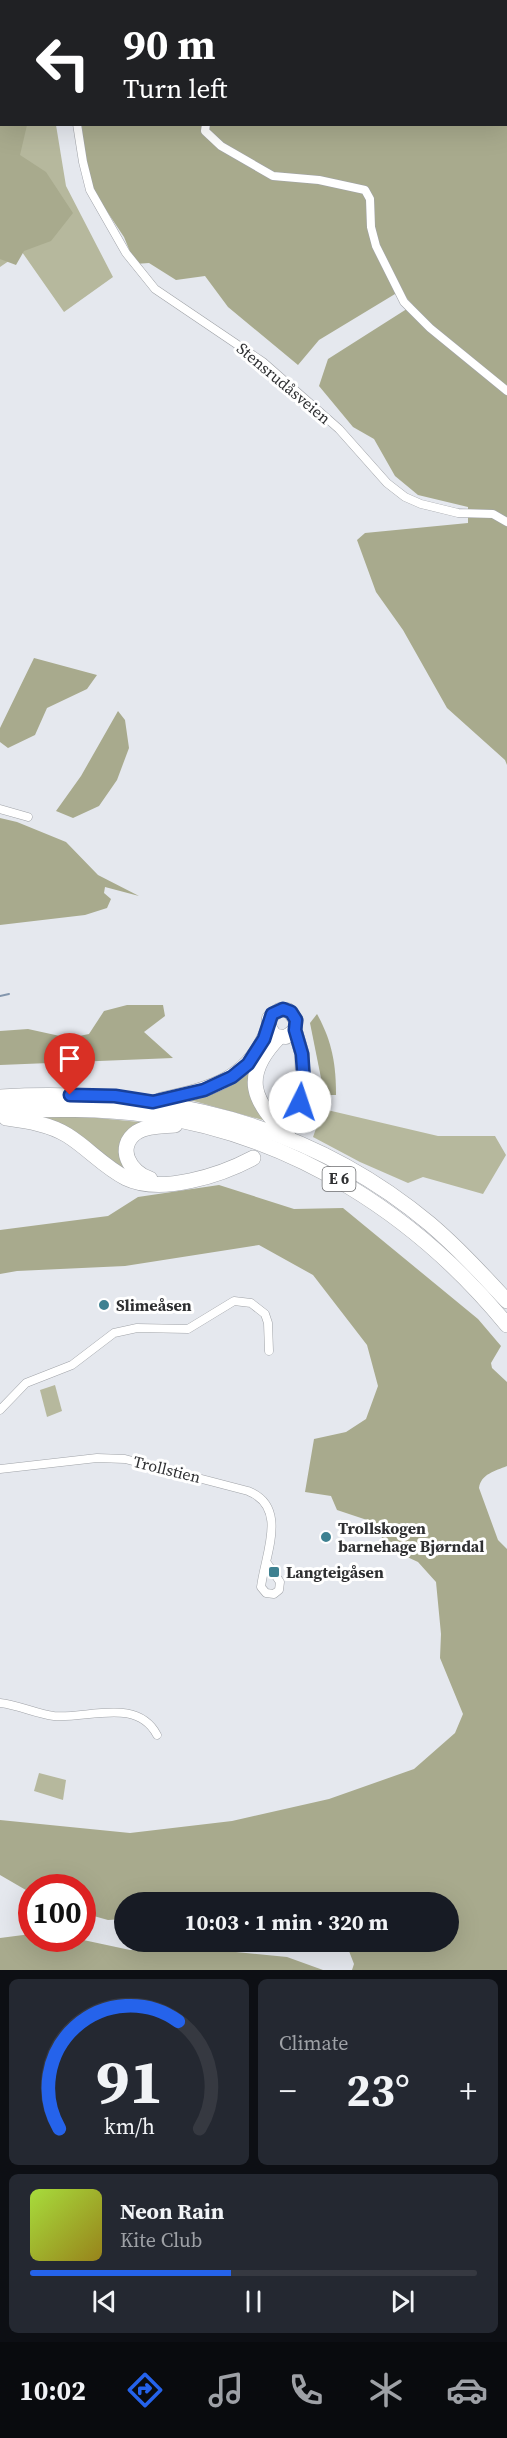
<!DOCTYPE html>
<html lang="en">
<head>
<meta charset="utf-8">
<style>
	:root { --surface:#171b24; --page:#242831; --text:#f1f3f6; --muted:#9ea1a6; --line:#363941; --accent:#2563eb }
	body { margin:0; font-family:"Source Serif 4",serif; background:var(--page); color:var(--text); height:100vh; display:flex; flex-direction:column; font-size:22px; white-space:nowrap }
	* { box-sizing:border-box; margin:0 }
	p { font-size:20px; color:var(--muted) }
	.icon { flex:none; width:33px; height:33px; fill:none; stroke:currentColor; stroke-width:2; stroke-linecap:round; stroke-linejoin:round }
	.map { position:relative; height:1970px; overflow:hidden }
	.details { display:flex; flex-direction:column; gap:9px; padding:9px; background:#0d0f14; flex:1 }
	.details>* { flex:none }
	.banner { position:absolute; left:0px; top:0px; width:507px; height:126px; box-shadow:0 6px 24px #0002; background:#202124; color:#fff; overflow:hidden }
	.speed { position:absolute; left:18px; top:1874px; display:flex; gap:12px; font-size:30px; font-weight:700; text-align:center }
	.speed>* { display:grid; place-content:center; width:78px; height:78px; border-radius:50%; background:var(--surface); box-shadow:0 6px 24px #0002; line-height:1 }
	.speed .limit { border:9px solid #d22; background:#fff; color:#111 }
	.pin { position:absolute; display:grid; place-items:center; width:51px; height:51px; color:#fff; margin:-62px -26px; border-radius:50% 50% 50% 0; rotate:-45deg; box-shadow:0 0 6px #0007 }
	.pin .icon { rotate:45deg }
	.me { position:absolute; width:66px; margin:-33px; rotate:4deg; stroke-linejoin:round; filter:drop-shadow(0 0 4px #0008) }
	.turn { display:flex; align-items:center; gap:21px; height:126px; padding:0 24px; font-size:27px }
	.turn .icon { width:78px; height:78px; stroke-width:2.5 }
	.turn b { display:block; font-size:42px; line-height:51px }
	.big { font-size:45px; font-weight:700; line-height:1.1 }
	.details .card { flex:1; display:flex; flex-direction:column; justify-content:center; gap:9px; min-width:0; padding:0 21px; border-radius:9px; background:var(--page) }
	.details .dial { align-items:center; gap:0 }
	.dial svg { height:156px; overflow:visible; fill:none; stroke:var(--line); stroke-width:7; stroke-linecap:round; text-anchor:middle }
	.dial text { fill:var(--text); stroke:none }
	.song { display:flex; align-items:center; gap:18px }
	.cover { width:72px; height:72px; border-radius:9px; background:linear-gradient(135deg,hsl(80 70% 55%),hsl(50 70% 35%)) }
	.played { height:6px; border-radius:3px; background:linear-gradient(90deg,var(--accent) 45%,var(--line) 45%) }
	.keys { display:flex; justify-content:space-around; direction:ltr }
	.heat { display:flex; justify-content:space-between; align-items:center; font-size:33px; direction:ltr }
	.details .tiles { flex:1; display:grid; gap:9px; grid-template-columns:1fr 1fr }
	.card:last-child { grid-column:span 2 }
	.trip { position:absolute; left:114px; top:1892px; width:345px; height:60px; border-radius:30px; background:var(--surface); box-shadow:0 6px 24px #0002; font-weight:700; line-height:60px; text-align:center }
	.tabs { display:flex; height:96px; justify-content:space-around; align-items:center; background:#090b0e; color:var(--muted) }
	.tabs .icon { width:42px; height:42px }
	.tabs .current { color:var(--accent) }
	.tabs b { font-size:27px; color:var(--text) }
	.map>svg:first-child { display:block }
	.green { fill:#b6b89d }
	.forest { fill:#a8aa8d }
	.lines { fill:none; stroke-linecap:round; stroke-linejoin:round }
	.stream { stroke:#8396ad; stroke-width:2 }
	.minor-casing { stroke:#a0a3a8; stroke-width:9 }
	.trunk-casing { stroke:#a0a3a8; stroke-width:15 }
	.motorway-casing { stroke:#a0a3a8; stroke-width:16 }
	.minor { stroke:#fff; stroke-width:8 }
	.trunk { stroke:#fff; stroke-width:14 }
	.motorway { stroke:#fff; stroke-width:15 }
	.route-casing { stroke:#184099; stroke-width:15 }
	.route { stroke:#2563eb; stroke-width:10 }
	.poi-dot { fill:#3e8191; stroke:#fff; stroke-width:2 }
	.labels { text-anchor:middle; stroke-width:6; stroke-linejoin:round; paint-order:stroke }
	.shield { fill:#fff; stroke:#6d6e70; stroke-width:1.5 }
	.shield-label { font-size:15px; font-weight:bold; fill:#2f3032 }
	.street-label { font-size:16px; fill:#2f3032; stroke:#fff }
	.poi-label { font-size:16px; font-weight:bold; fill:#2f3032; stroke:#fff; text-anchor:start }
</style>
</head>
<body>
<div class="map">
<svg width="507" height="1970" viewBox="0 0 507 1970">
	<rect width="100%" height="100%" fill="#e5e8ee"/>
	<g class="green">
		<path d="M0,0l61,2h-59v122l54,1 10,61 47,91 -49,35 -42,-60 -22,15z"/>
		<path d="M250,1072l20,50 -80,-22 59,-28z"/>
		<path d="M323,1109l115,27h57l11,19 -23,39 -60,-17 -15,6 -48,-21 -47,-25z"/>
		<path d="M29,1117h58l63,6 -16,6 -2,45z"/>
		<path d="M55,1385l7,26 -15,6 -7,-27z"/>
		<path d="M39,1773l27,7 -3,20 -29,-9z"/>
	</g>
	<g class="forest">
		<path d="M0,0l74,1 -72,1v122l25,1 -7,30 26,17 27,41 -22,28 -27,10 -8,14 -16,-6z"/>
		<path d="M91,0h416v765l-2,-5 -58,-52 -44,-78 -27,-38 -19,-52 8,-7 103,-10v-16l-50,-12 -23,-19 -21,-37 -21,-12 -34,-41 9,-27 85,-54 -13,-14 -81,49 -21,25 -70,-58 -23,-31 -29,4 -27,-17 -14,1 -11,-27 -30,-45 -11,-33 -1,-34 424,-1v-122z"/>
		<path d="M34,658l63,17 -10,14 -40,19 -12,27 -27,13 -8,-6v-14z"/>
		<path d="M118,711l7,9 4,28 -12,32 -18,26 -26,12 -17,-7 25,-35z"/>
		<path d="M0,818l17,4 49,20 32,33 41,21 -34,-9 -1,6 7,6 -4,9 -22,7 -85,10z"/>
		<path d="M127,1005h36l2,11 -21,16 29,26 -173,7v-34l28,-2 41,9 20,-4 15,-23z"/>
		<path d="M317,1014c15,27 19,50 19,81h-6l-9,-17 -11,-55z"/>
		<path d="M219,1185l75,24 49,-1 135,111 23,27 -10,17 1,5 15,14v84c-12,5 -26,8 -28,22l19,52 9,9v421h-155l2,-6 -7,-18 -16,-5h117v-39h-324v17l-16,1 -25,-7 -1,-26h-50l-1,6 -31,-18v-55l130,13 102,-12 97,-22 85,-30 41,-36 8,-19 -23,-56 1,-24 -5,-52 -18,-20 -28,-13 -20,-28 -33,-11 -6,-14 -26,-4 9,-53 32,-7 20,-13 12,-33 -11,-41 -54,-70 -54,-30 -134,21 -108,5 -17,3v-44l108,-14 30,-19z"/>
		<path d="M31,1934l1,4h42l56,12 106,2 51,5 36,13h-323v-32z"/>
	</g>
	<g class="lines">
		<path class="stream" d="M0,996l9,-2"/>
		<defs>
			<g id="minor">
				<path d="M81,0v2"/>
				<path d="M77,124l6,38 7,28 36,63 29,36 108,73 76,67 48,54 18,14 16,7 37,9 35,1 14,8"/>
				<path d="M206,124l-1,7 16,15 52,30 46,4 46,10 5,9 1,28 5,19 28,56 26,26 77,63"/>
				<path d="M0,809l28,8"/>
				<path d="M0,1410l26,-27 46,-18 42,-32 23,-5 51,1 46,-28 17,2 14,11 3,9 1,28"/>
				<path d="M0,1469l97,-11 28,1 123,32c41,16 17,63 13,96l5,6 8,1 5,-4 1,-8 -13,-19"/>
				<path d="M0,1703c19,2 36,11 54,13 34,3 83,-19 103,19"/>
			</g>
			<path id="trunk" d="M295,1030l-9,7 -11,-1 -6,-9v-9l10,-8h9l8,10 -1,10 7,24 1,40"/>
			<g id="motorway">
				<path d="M279,1037c-39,40 -26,64 9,99"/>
				<path d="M0,1097c157,-9 307,24 430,127 28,24 52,50 77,77"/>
				<path d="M161,1100c50,-11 89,-20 108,-73"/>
				<path d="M0,1111c50,-2 100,-3 150,4 143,20 267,100 357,210"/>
				<path d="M6,1118c21,3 43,6 61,17 21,13 37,32 59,43 35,17 95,-3 127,-20"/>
				<path d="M289,1123l14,-29"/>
				<path d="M150,1179c-20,-6 -35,-32 -13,-47 11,-7 26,-6 38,-7"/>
			</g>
		</defs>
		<use href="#minor" class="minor-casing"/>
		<use href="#trunk" class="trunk-casing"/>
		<use href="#motorway" class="motorway-casing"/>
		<use href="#minor" class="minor"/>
		<use href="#trunk" class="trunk"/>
		<use href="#motorway" class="motorway"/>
	</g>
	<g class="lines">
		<defs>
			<path id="route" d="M70,1095l45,1 38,6 51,-12 28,-13 16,-13 16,-25 8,-25 11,-5 8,3 5,8 -1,10 7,24 2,29 -4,19"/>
		</defs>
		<use href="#route" class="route-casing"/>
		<use href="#route" class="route"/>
	</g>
	<g class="poi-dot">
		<circle cx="104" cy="1305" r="6"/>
		<circle cx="326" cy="1537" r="6"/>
		<rect x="268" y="1566" width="12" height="12" rx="3"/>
	</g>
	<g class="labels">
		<rect class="shield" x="322.5" y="1167" width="33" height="24" rx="4.5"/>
		<g class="shield-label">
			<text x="339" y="1184">E 6</text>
		</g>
		<g class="street-label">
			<text transform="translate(284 383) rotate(40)" y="6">Stensrudåsveien</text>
			<text transform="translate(167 1469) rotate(14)" y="6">Trollstien</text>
		</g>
		<g class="poi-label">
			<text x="116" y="1311">Slimeåsen</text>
			<text x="338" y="1534">Trollskogen<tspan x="338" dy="18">barnehage Bjørndal</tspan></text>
			<text x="286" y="1578">Langteigåsen</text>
		</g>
	</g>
</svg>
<div class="speed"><div class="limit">100</div></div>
<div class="pin" style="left:70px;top:1095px;background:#d93025"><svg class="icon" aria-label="arrive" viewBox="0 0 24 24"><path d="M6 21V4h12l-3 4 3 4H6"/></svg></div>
<svg class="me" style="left:300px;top:1102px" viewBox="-20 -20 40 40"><circle r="19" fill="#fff"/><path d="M0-13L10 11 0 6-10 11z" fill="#2563eb"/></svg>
<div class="trip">10:03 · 1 min · 320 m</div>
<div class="banner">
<div class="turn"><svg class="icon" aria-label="left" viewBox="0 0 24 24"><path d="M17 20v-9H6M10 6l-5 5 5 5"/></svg><div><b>90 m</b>Turn left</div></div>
</div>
</div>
<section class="details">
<div class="tiles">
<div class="card dial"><svg viewBox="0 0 100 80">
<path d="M14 69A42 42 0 1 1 86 69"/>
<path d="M14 69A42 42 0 0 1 75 14" stroke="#2563eb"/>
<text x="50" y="56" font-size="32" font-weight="700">91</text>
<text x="50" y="72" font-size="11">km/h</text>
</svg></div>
<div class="card"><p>Climate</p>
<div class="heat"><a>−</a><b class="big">23°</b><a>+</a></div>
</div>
<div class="card">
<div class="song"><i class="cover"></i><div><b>Neon Rain</b><p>Kite Club</p></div></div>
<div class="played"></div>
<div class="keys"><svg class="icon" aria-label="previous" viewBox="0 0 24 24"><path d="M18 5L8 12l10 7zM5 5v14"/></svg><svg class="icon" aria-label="pause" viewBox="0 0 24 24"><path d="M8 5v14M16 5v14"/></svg><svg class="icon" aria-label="next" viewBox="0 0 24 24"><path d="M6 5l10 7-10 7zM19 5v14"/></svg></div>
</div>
</div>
</section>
<nav class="tabs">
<b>10:02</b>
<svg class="icon current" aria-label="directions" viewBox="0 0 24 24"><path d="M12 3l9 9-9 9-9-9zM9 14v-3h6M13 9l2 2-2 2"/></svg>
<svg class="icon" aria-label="music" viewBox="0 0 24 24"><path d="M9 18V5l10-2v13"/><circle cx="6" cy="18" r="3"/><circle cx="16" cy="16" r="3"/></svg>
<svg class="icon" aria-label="phone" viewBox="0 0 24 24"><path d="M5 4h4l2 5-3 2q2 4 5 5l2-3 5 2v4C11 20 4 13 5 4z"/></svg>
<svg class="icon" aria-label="climate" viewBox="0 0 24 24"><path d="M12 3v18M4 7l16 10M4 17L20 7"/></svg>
<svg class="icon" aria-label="car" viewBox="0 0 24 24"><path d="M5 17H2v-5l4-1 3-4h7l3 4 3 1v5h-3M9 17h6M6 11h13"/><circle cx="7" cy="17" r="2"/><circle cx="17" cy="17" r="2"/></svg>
</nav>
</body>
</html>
